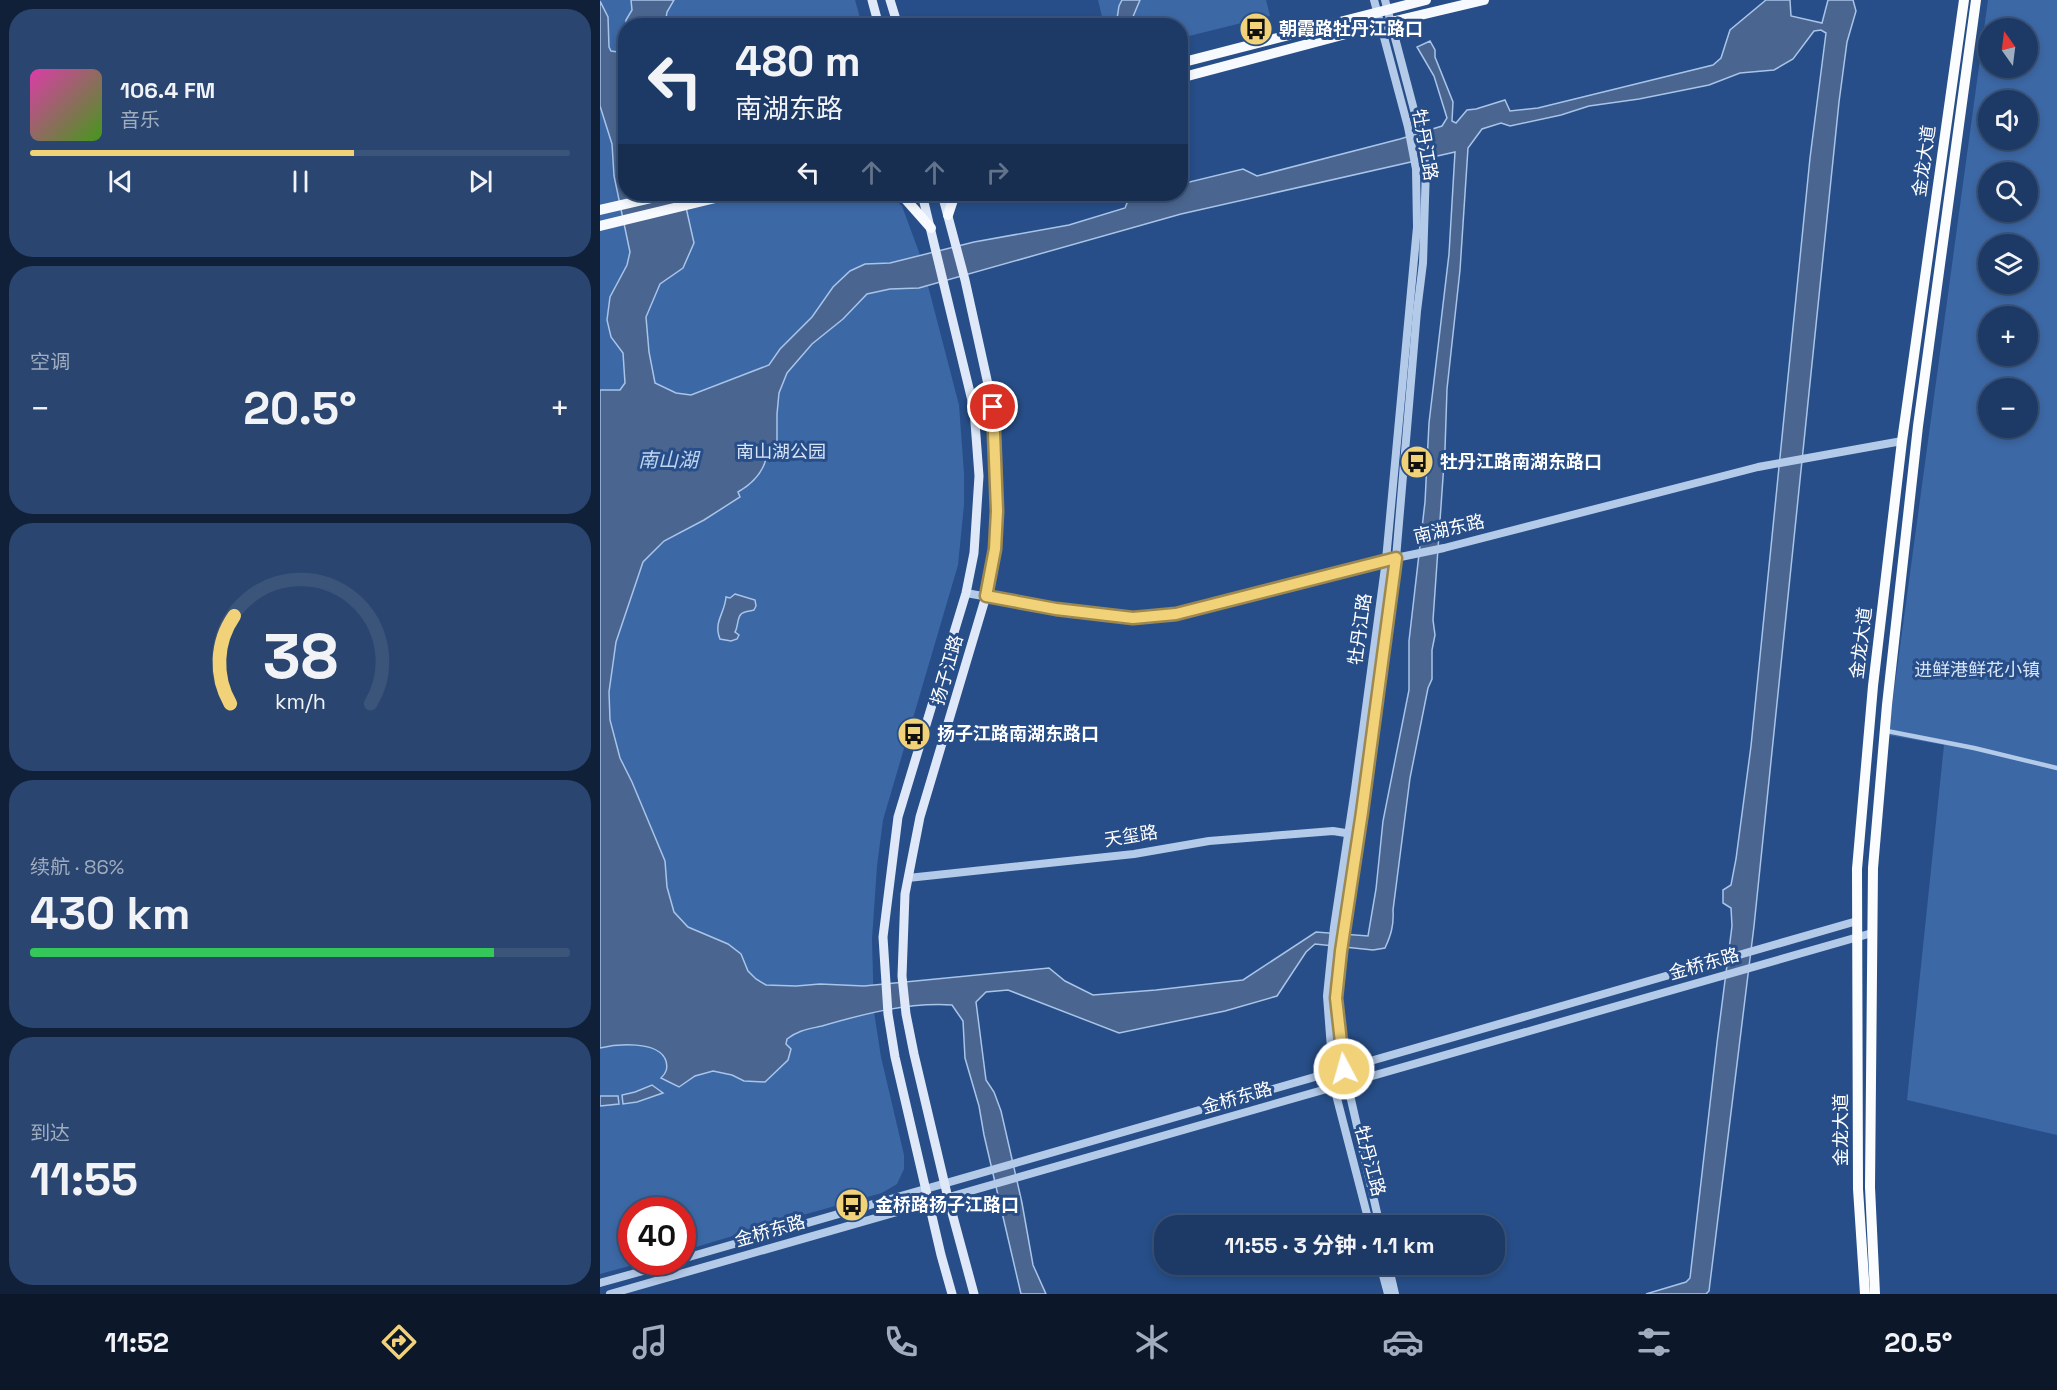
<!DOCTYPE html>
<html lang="zh">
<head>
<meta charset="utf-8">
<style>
	:root { --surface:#1d3a66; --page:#2a456f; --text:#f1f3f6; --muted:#a0adbf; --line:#3b547a; --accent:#f1d279 }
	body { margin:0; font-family:"Space Grotesk","Noto Sans SC",sans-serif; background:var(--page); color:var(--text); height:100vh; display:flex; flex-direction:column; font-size:22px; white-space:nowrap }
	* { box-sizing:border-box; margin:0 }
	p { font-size:20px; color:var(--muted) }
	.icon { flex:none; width:33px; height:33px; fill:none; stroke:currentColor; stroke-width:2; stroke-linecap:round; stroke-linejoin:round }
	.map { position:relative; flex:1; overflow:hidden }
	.sheet { display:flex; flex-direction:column; gap:9px; padding:9px; background:#102038; width:600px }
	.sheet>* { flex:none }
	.hud { position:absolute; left:18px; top:18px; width:570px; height:183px; border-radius:24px; box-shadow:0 3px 9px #0003,0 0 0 2px var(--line); background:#1d3a66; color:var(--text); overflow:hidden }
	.needle { width:39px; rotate:346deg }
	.fabs { position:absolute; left:1378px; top:18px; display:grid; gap:12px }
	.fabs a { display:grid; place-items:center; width:60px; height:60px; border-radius:50%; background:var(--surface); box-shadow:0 3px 9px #0003,0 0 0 2px var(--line); font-size:30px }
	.speed { position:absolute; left:18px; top:1197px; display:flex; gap:12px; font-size:30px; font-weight:700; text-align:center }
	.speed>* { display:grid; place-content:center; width:78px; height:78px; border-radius:50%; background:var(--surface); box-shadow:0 3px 9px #0003,0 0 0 2px var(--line); line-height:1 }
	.speed .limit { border:9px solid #d22; background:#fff; color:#111 }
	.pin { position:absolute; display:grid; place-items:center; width:51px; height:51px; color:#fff; margin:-26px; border:3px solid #fff; border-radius:50%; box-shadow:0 2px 6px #0007 }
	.me { position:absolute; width:66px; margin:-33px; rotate:354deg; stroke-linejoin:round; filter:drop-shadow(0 0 4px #0008) }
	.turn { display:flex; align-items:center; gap:21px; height:126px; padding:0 18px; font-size:27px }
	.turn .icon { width:78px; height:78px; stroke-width:2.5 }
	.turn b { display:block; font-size:42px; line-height:51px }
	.lanes { display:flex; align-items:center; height:57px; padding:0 18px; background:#0003; justify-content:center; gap:30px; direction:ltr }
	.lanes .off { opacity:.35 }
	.big { font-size:45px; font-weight:700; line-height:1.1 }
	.sheet .widget { flex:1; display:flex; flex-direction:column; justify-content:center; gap:9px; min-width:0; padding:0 21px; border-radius:24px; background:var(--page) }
	.sheet .dial { align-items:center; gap:0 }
	.dial svg { height:156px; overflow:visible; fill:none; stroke:var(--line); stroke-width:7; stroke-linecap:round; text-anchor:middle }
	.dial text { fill:var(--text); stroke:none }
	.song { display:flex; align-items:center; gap:18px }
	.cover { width:72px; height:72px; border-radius:9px; background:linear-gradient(135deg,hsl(320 70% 55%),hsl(100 70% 35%)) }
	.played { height:6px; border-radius:3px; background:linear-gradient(90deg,var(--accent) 60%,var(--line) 60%) }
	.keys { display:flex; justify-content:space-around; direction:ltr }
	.heat { display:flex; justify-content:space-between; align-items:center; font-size:33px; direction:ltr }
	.charge { height:9px; border-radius:4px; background:linear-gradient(90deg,#34c759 86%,var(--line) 0) }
	.trip { position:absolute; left:554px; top:1215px; width:351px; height:60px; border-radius:24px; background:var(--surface); box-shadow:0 3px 9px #0003,0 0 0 2px var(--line); font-weight:700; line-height:60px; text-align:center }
	.menu { display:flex; height:96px; justify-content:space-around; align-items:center; background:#0c1729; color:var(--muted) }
	.menu .icon { width:42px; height:42px }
	.menu .selected { color:var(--accent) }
	.menu b { font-size:27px; color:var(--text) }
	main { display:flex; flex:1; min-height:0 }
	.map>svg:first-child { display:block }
	.green { fill:#3c68a5; fill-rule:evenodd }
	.water { fill:#4a658f; stroke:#a8c4e9; stroke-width:1.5; fill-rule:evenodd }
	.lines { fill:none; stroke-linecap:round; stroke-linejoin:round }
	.pedestrian { stroke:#b4cae9; stroke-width:4.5 }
	.tertiary { stroke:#b4cae9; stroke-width:8 }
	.secondary { stroke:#dee8f8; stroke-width:9 }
	.primary { stroke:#f6f9fe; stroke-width:10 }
	.trunk { stroke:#fafcfe; stroke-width:10 }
	.route-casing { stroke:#9d884f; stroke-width:15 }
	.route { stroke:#f1d279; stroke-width:10 }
	.labels { text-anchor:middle; stroke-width:6; stroke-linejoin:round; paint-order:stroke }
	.poi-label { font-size:18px; font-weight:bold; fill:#fff; stroke:#274e88; text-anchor:start }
	.street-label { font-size:18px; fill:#fff; stroke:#274e88 }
	.park-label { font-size:18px; fill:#d8e5f7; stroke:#274e88 }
	.water-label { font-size:20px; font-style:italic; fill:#bfd4f0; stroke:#274e88 }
</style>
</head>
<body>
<main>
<section class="sheet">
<div class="widget">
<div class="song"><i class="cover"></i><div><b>106.4 FM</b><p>音乐</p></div></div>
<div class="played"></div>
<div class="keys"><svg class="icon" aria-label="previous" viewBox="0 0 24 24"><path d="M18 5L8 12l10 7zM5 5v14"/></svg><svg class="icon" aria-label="pause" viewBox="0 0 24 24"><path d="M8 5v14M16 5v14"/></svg><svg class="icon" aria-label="next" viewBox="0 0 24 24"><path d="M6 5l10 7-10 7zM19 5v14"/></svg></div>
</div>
<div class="widget"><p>空调</p>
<div class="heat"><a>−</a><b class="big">20.5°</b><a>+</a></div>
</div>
<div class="widget dial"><svg viewBox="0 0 100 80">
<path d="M14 69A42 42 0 1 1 86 69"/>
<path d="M14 69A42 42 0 0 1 16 24" stroke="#f1d279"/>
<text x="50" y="56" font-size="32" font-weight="700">38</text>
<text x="50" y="72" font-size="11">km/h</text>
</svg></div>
<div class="widget"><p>续航 · 86%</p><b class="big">430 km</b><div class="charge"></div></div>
<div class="widget"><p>到达</p><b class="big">11:55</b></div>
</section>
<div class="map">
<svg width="1457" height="1294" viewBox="0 0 1457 1294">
	<rect width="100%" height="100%" fill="#274e88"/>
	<g class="green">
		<path d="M0,0h255l7,25 -236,1v168h263l13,12 18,49 39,150 5,68v32l-6,60 -75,255 -6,46 -5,73 2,73 7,45 23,98v14l-7,15 -15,9 -83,23 -116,35 -1,-41h-50v52h12l-44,12z"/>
		<path d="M498,0h168l4,16 -89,22 -1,-12 -76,-1z"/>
		<path d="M1388,0h69v1135l-150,-35 37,-355 -56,-10zM1389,28h39v40h-39zM1389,100h39v40h-39zM1389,172h39v40h-39zM1389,244h39v40h-39zM1389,316h39v40h-39zM1389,388h39v40h-39z"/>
	</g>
	<g class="water">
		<path d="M31,0h43l-7,12 -2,13h-39v-5l6,-10z"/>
		<path d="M522,0h18l-8,19 14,6h-30l3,-19z"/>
		<path d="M1166,0h24l1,16 31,7 6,-23h25l3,11 -9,31 -8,60 -85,824 -45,365 -3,3h-60l40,-12 4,-4 27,-235 15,-117 -1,-18 -8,-5v-13l8,-5 5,-26 15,-113 59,-588 16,-125 -5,-3 -7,1 -21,28 -19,11 -34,3 -31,12 -70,14 -50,7 -28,9 -51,11 -9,-3 -19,6 -14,19 -8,122 -13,119 -2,60 -12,171 2,15 -3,15v29l-4,9 -18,90 -17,132c1,15 -2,25 -8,38l-12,2 -58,-6 -9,8 -29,44 -52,15 -106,22 -111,-43 -22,2 -10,10 10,78 8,12 7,19 21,92 11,62 13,29h-25l-37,-159 -5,-29 -14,-48 -2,-37 -11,-16c-43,-3 -89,9 -130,21 -13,3 -24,4 -35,13l-1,5 5,5 -3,11 -23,22 -21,-1 -12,-6 -19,-4 -18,5 -16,11 -18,-9c5,-5 7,-9 5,-17 -7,-21 -50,-17 -66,-13v-658h20l5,-7 -2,-30 -12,-16 -4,-17 3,-23 17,-32 3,-13 -16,-76 -2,-32 -12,-38v-105l8,16 1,30 2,4 7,1 5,-6 2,-18 1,166h57l11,49 -11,25 -23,16 -14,33 3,35 6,31 21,10 15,2 78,-30 11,-16 32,-32 21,-30 17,-16 15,-7 25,-1 84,-21 95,-17 56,-17 5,-12 8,-2h42l1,-10 62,-15 14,7 143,-37 42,-13 5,-8 -13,-42 -17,-29 13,-6 5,9v7l18,45 -1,19 4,2 11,-13 9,-1 29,-9 5,11 28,-3 175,-43 8,-7 9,-28zM855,152l-6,102 -20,169 -4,79 -16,139v49l-26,131 -7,68 -8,47 -52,-4 -73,48 -87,10 -63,5 -28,-14 -16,-13 -185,18 -44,-2 -24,2 -30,-1 -10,-6 -8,-8 -7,-17 -13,-10 -40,-17 -14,-15 -7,-25 -2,-26 -33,-79 -12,-24 -10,-38 -1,-28 7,-50 27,-80 21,-21 40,-21 36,-23 -2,-5c14,-8 24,-18 28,-33l7,1 4,-14v-32l2,-21 8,-20 25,-29 31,-25 24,-25 23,-5 29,-1 262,-74z"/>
		<path d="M135,594l20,6 1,6 -2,4c-3,1 -6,1 -9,2 -9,2 -6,14 -10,20l4,3 -2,4 -6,2 -11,-2c-7,-17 5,-26 6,-42l4,1z"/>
		<path d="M52,1085l11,8 -26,9 -14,2 -1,-9 13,-3z"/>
		<path d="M0,1096h18l1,8 -19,2z"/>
	</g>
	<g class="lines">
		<path class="pedestrian" d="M1287,731l87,17 83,20"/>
		<g class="tertiary">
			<path d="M366,593l90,16 77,9 43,-5 210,-53 58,-12 314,-81 144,-26"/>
			<path d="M308,878l226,-24 75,-13 124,-10 19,3"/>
			<path d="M770,1226l-36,-139 -7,-91 7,-69 21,-138 31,-229 31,-333 -1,-58 -8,-42 -34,-127"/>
			<path d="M780,1226l-36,-157 -8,-71 8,-71 18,-115 34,-254 21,-247 6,-48 3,-95 -8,-43 -33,-125"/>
			<path d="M82,1259l1175,-338"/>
			<path d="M780,1264l8,30"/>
			<path d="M788,1264l7,30"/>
			<path d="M0,1283l75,-21"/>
			<path d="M10,1294l1262,-361"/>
		</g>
		<g class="secondary">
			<path d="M272,0l7,26"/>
			<path d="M290,0l8,26"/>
			<path d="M322,194l52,215 5,67 -5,77 -8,40 -68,224 -15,120 5,77 7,43 46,198 11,39"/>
			<path d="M342,194l23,86 28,127 4,104 -2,38 -9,47 -66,221 -15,77 -3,82 4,38 8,40 34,144 26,96"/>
		</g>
		<g class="primary">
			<path d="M580,63l246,-63"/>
			<path d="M580,78l211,-56 93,-22"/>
			<path d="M301,194l30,34"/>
			<path d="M0,210l69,-16"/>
			<path d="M348,215l7,-21"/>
			<path d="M0,226l132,-32"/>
		</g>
		<g class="trunk">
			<path d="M1265,1294l-7,-105 -1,-320 16,-183 29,-245 62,-441"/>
			<path d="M1275,1294l-5,-107 3,-319 14,-163 31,-279 58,-426"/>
		</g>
	</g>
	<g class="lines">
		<defs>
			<path id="route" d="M393,407l4,104 -2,38 -9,47 70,13 77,9 43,-4 220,-56 -34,254 -21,139 -5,47 8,71"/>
		</defs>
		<use href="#route" class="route-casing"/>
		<use href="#route" class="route"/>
	</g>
	<defs>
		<symbol id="bus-disc" viewBox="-11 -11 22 22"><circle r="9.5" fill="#f1d279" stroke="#274e88"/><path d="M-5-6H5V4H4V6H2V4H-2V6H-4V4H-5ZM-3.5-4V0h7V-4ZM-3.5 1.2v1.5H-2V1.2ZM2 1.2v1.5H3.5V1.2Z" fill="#111"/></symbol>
	</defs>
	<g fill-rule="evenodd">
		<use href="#bus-disc" x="637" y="10" width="38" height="38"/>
		<use href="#bus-disc" x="798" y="443" width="38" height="38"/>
		<use href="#bus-disc" x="295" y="715" width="38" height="38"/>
		<use href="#bus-disc" x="233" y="1186" width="38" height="38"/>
	</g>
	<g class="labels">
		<g class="poi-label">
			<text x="679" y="35">朝霞路牡丹江路口</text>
			<text x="840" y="468">牡丹江路南湖东路口</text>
			<text x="337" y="740">扬子江路南湖东路口</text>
			<text x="275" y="1211">金桥路扬子江路口</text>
		</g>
		<g class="street-label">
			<text transform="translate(825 145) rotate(80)" y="6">牡丹江路</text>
			<text transform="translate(1324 161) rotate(-82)" y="6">金龙大道</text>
			<text transform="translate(849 529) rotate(-13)" y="6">南湖东路</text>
			<text transform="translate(760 629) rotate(-82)" y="6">牡丹江路</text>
			<text transform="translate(1261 643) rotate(-83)" y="6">金龙大道</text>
			<text transform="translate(347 670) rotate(-74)" y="6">扬子江路</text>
			<text transform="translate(531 836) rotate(-9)" y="6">天玺路</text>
			<text transform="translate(1104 964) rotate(-16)" y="6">金桥东路</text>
			<text transform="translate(637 1098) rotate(-16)" y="6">金桥东路</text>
			<text transform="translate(1241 1130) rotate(-90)" y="6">金龙大道</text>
			<text transform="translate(770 1161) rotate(75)" y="6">牡丹江路</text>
			<text transform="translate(170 1231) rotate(-16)" y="6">金桥东路</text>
		</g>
		<g class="park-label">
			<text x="181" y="458">南山湖公园</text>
			<text x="1377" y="676">进鲜港鲜花小镇</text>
		</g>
		<g class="water-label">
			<text x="68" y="467">南山湖</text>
		</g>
	</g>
</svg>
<div class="fabs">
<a><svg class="needle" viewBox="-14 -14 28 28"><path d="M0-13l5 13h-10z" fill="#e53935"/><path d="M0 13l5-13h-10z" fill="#a0adbf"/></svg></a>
<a><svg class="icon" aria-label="sound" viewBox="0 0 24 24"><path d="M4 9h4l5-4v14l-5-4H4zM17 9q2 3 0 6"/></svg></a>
<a><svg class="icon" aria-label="search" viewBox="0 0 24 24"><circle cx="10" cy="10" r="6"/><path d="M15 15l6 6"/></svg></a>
<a><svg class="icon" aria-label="layers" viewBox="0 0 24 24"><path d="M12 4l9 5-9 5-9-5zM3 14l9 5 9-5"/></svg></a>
<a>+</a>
<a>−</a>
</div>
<div class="speed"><div class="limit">40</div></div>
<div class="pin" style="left:393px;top:407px;background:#d93025"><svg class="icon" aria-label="arrive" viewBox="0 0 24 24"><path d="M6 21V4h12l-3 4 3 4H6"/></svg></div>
<svg class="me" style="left:744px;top:1069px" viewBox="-20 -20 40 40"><circle r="17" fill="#f1d279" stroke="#fff" stroke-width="3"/><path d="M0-11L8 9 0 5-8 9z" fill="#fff"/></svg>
<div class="trip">11:55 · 3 分钟 · 1.1 km</div>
<div class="hud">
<div class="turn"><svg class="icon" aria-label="left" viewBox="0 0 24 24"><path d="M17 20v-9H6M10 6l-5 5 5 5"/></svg><div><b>480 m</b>南湖东路</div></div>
<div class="lanes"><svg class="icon" aria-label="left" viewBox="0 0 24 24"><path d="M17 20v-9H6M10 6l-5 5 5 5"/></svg><svg class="icon off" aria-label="ahead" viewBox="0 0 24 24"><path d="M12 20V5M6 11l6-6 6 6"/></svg><svg class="icon off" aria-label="ahead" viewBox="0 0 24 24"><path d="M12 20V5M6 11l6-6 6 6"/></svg><svg class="icon off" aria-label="right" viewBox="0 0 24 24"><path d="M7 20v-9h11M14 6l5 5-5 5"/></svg></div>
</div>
</div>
</main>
<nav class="menu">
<b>11:52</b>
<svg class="icon selected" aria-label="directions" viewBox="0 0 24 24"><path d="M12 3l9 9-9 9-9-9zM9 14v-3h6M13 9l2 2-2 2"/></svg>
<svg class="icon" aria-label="music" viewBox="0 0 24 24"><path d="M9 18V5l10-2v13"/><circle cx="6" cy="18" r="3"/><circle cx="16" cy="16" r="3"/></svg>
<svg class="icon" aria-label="phone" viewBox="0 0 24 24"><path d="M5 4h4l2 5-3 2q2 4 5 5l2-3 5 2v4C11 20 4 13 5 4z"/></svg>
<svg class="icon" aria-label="climate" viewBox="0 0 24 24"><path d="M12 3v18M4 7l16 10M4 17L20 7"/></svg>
<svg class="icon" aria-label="car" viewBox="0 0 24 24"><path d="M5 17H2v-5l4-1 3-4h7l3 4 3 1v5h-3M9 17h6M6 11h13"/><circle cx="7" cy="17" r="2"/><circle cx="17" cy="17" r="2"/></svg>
<svg class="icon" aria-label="filters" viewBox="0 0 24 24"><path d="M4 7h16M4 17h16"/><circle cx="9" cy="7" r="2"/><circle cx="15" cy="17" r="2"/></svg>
<b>20.5°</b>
</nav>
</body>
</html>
